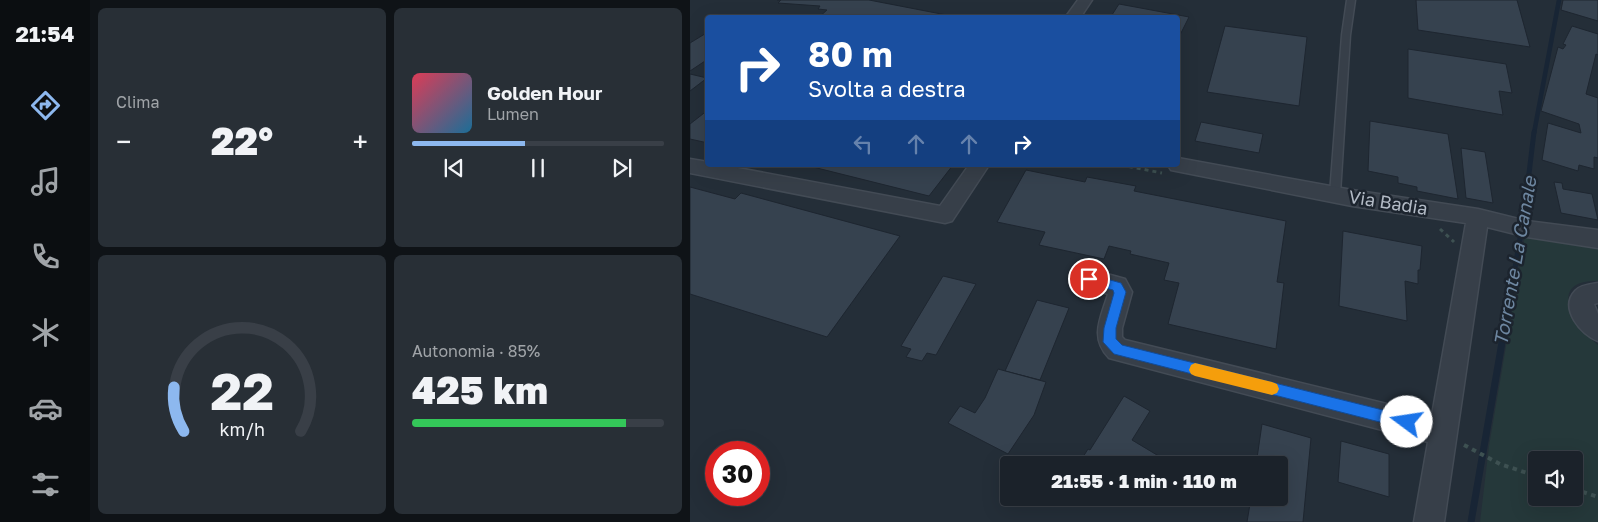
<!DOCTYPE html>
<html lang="it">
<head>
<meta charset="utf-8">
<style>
	:root { --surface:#1b222a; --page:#282f36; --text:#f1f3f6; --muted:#a0a4a8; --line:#393f47; --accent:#8db8ef }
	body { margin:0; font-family:"Golos Text",sans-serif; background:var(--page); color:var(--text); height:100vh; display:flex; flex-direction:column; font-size:19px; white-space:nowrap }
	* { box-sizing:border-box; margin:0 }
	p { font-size:16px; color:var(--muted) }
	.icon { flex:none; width:28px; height:28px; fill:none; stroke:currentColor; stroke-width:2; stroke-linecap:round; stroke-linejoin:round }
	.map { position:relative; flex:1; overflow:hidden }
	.drawer { display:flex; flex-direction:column; gap:8px; padding:8px; background:#0f1317; width:600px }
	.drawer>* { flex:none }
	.guide { position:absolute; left:15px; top:15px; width:475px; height:152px; border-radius:5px; box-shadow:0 5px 20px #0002,0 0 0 1px var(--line); background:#1a4fa0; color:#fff; overflow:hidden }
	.controls { position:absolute; left:838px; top:451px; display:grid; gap:10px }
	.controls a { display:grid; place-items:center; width:55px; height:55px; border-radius:5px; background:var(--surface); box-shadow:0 5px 20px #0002,0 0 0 1px var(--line); font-size:25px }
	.speed { position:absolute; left:15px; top:441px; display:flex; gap:10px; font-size:25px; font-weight:700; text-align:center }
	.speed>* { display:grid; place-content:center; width:65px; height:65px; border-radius:50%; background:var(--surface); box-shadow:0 5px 20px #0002,0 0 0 1px var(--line); line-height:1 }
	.speed .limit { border:8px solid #d22; background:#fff; color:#111 }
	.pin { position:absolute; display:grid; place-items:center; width:42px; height:42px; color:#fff; margin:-21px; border:2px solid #fff; border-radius:50%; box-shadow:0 1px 5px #0007 }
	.me { position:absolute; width:55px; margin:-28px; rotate:284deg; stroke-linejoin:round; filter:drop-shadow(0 0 4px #0008) }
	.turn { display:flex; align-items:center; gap:18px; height:105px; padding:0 20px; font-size:22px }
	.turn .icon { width:65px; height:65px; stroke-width:2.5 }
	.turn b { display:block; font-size:35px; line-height:42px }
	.lanes { display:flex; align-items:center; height:48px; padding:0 20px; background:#0003; justify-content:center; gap:25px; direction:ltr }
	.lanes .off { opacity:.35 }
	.big { font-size:38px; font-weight:800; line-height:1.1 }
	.drawer .card { flex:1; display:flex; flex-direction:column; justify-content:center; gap:8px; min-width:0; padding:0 18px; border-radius:8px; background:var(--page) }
	.drawer .dial { align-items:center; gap:0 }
	.dial svg { height:130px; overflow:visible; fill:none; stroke:var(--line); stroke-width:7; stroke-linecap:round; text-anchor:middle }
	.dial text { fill:var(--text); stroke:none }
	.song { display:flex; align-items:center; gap:15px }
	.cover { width:60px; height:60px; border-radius:8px; background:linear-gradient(135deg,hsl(350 70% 55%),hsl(200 70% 35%)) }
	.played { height:5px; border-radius:2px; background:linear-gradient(90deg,var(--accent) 45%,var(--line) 45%) }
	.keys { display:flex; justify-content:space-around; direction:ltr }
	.heat { display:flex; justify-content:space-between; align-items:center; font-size:28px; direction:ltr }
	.charge { height:8px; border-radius:4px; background:linear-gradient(90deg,#34c759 85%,var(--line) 0) }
	.drawer .tiles { flex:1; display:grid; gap:8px; grid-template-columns:repeat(2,1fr) }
	.trip { position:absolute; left:310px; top:456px; width:288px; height:50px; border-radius:5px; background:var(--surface); box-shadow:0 5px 20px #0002,0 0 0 1px var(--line); font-weight:800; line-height:50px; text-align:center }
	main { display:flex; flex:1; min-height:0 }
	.tab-bar { display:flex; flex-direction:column; width:90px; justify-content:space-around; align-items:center; background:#0b0e11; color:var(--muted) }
	.tab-bar .icon { width:35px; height:35px }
	.tab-bar .on { color:var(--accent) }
	.tab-bar b { font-size:22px; color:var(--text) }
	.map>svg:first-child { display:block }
	.green { fill:#25383a; fill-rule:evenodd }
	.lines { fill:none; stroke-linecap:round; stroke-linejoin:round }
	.stream-far2 { stroke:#182535; stroke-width:4.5 }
	.stream-far1 { stroke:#182535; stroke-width:5 }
	.stream { stroke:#182535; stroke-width:7 }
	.building { fill:#36424f; stroke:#1e2630 }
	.service-casing { stroke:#434b55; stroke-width:3 }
	.minor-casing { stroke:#434b55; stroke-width:3 }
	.path-far1 { stroke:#3e5152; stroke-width:3; stroke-dasharray:4 4; stroke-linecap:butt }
	.path { stroke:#3e5152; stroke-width:4; stroke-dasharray:4.5 4.5; stroke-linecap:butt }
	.service { fill:#373f49; fill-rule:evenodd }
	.minor { fill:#373f49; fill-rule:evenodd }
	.route { fill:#1a73e8; stroke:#114b97 }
	.slow { fill:#f59e0b }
	.labels { text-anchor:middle; stroke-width:5; stroke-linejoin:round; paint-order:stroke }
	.street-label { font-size:18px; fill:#b2bac5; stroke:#1c242e }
	.water-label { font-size:19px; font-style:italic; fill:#6e87a1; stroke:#1c242e }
</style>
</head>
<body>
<main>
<nav class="tab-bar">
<b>21:54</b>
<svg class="icon on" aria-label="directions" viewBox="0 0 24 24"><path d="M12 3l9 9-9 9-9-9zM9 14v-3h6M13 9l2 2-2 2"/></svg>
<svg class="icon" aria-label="music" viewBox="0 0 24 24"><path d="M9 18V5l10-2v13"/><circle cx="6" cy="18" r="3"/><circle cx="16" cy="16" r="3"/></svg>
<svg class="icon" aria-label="phone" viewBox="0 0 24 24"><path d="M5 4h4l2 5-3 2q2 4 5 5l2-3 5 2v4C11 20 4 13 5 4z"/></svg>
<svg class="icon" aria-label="climate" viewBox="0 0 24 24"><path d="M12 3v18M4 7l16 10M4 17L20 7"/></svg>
<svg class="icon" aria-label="car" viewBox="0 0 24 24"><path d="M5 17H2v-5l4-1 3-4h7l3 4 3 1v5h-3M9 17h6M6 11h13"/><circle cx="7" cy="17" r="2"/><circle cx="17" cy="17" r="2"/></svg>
<svg class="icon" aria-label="filters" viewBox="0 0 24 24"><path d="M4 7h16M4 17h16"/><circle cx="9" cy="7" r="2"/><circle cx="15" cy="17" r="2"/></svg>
</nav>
<section class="drawer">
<div class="tiles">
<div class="card"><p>Clima</p>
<div class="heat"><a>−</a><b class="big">22°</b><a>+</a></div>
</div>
<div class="card">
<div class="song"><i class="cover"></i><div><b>Golden Hour</b><p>Lumen</p></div></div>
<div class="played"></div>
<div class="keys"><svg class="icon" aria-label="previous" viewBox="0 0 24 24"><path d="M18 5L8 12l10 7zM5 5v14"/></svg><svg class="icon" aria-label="pause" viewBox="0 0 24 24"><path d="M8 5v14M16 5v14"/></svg><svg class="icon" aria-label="next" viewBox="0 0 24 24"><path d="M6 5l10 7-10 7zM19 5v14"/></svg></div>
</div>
<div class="card dial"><svg viewBox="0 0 100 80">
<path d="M14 69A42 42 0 1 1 86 69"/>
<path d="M14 69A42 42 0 0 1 8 42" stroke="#8db8ef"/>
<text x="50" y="56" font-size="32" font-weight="700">22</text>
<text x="50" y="72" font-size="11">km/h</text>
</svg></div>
<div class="card"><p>Autonomia · 85%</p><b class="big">425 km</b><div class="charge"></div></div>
</div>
</section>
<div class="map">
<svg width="908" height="522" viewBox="0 0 908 522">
	<rect width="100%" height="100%" fill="#242e38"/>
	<path class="green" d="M835,235l73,11v35c-53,-1 -23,45 0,64v177h-118l9,-76zM846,460h38v38h-38z"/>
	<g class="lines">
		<path class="stream-far2" d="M844,133l25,-133"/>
		<path class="stream-far1" d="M819,303l15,-88 10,-83"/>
		<path class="stream" d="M781,522l38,-220"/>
	</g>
	<g class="building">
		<path d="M87,0h92l93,18h-144l9,-8 -9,-1 2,-3 -42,-3 3,-3z"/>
		<path d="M726,0h101l13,47 -112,-17z"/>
		<path d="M873,0h35v21l-37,-11z"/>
		<path d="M429,4l70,13 -11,22v-21h-68z"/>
		<path d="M535,26l82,11 -8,69 -92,-14z"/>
		<path d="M882,26l26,8v21l-2,-1 -10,40 12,4v60l-4,-1v12l-15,-4 -1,6 -36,-11 6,-37 33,10 -2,-9 -38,-13 17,-64 5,2 3,-4 -3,-1z"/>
		<path d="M18,32v27l-18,12v-28z"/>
		<path d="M718,49l98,15 6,29 -13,-2 4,24 -95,-17z"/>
		<path d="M0,74l17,4 -17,13z"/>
		<path d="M18,110v33l-18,-4v-15z"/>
		<path d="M680,121l78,13 10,65 -41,-8v-4l-19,-4v-6l-30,-6z"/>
		<path d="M511,122l62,12 -4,19 -64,-12z"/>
		<path d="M771,148l24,4 8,51 -27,-5z"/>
		<path d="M115,165h148l-24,31z"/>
		<path d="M336,170l59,12 2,-5 49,9 -2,5 152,30 -9,61 7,1 -8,66 -108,-25 11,-41 -15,-3 5,-17 -39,-9 1,-3 -22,-5 -5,13 -65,-14 6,-13 -48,-10z"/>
		<path d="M864,182l8,1 1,6 29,5 6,26 -37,-7z"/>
		<path d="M0,187l45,12 6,-6 159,43 -73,101 -137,-43z"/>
		<path d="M653,231l79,15 -2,24h-2v14l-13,-3 2,40 -68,-15z"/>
		<path d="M253,276l33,8 -40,71 -9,-2 -5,8 -16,-4 5,-8 -10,-3z"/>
		<path d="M347,300l32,8 -29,72 -35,-9z"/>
		<path d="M308,369l48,13 -12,33 -26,39 -60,-31 12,-17 15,7 10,-15z"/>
		<path d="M434,396l26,15 -18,29 30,18 -4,7h-80l10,-16 2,1z"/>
		<path d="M572,424l49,14 -8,84h-56l4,-24h28v-33h-23z"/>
		<path d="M651,441l48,13v43l-51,-15z"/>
	</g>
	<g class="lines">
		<defs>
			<path id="service" d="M657,0h8l-5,35 -10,159 -5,4 -5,-4 12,-159z"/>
			<g id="minor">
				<path d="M388,0h14l-12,18h-15z"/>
				<path d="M488,158l174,32 126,19 49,12 71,9v18l-71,-11 -40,-10 -43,295h-30l14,-80 -319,-84c-20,-21 -8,-40 -1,-64l-27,-8 -4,-7 4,-7 8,-3 36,10 7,13 -10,36v9l3,3 307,75 34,-192 -114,-17 -181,-36 -3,-5h10z"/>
				<path d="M0,159l18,3v3h14l218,41 29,-41h20l-37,56 -7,2 -255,-50z"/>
				<path d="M908,283v20l-4,1 4,10v27c-17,-6 -39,-33 -23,-50 5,-6 16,-7 23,-8z"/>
			</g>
		</defs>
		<use href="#service" class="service-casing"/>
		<use href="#minor" class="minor-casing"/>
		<g class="path-far1">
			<path d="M431,165l41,8"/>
			<path d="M750,229l14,13"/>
		</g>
		<g class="path">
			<path d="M774,445l36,19 36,12"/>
			<path d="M884,489l24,8"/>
		</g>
		<use href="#service" class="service"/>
		<use href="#minor" class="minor"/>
	</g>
	<path class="route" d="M399,274l32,9 5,9 -10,36v11l6,6 285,71 5,2 2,4 -2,5 -5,2 -293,-75 -11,-12 1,-14 10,-35 -1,-3 -28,-7 -2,-4 2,-3z"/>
	<path class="slow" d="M505,363l77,19 5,2 2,5 -2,4 -5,2 -77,-19 -4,-2 -2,-4 2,-5z"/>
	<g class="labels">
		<g class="street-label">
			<text transform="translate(698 203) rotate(9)" y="6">Via Badia</text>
		</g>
		<g class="water-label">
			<text transform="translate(825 261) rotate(-80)" y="7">Torrente La Canale</text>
		</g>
	</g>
</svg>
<div class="controls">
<a><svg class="icon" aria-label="sound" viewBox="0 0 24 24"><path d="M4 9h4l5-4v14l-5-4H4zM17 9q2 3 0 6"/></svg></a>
</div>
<div class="speed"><div class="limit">30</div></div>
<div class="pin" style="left:399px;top:279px;background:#d93025"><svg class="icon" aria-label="arrive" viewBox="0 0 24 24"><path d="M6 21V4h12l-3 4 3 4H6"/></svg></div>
<svg class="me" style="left:717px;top:422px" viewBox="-20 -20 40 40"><circle r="19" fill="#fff"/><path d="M0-13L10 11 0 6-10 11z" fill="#1a73e8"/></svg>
<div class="trip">21:55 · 1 min · 110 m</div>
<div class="guide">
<div class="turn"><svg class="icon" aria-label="right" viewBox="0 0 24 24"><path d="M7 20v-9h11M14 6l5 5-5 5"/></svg><div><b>80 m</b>Svolta a destra</div></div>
<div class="lanes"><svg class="icon off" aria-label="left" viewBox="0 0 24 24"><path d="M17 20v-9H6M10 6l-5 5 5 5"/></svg><svg class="icon off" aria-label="ahead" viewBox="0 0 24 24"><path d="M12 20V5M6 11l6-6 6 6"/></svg><svg class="icon off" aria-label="ahead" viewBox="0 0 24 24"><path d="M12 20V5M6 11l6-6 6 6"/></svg><svg class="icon" aria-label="right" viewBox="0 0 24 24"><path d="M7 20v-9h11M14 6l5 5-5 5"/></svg></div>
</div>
</div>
</main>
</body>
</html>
